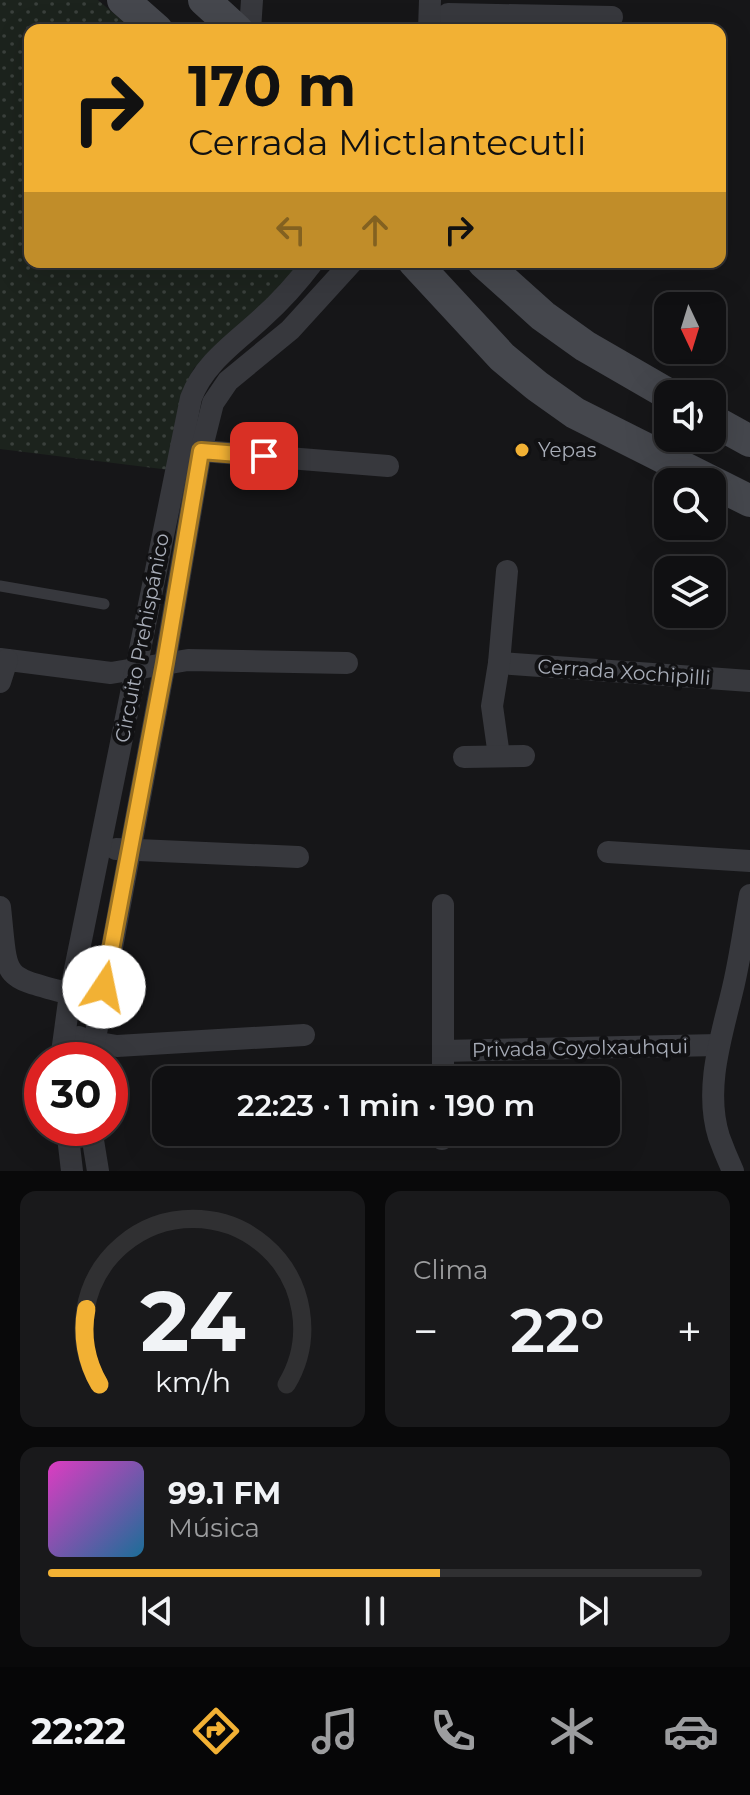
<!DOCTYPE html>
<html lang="es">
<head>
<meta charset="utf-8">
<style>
	:root { --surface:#101012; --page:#19191b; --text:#f1f3f6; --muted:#9c9d9f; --line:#303032; --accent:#f2b134 }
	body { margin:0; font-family:Montserrat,sans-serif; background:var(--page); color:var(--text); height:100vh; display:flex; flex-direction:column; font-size:30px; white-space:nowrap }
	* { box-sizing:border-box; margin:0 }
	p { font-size:26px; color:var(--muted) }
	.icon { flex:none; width:44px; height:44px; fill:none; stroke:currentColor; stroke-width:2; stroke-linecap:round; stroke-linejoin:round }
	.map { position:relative; height:1171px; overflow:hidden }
	.drawer { display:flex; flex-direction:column; gap:20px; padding:20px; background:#09090a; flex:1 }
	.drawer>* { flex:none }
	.hud { position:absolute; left:24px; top:24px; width:702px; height:244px; border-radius:16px; box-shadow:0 8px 32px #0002,0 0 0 2px var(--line); background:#f2b134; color:#111; overflow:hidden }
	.needle { width:52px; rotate:176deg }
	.controls { position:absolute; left:654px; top:292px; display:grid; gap:16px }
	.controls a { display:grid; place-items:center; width:72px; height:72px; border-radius:16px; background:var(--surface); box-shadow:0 8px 32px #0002,0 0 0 2px var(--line); font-size:40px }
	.speed { position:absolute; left:24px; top:1042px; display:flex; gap:16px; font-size:40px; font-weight:700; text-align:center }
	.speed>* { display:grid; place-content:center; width:104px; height:104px; border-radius:50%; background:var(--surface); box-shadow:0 8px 32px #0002,0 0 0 2px var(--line); line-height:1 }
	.speed .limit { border:12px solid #d22; background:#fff; color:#111 }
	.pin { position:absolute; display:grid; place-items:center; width:68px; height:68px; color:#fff; margin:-34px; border-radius:16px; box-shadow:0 4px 12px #0006 }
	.me { position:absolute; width:88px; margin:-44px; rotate:11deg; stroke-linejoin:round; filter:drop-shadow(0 0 6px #0008) }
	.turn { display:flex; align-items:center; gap:28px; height:168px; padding:0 32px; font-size:36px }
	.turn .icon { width:104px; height:104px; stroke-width:2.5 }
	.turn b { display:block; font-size:56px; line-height:68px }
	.lanes { display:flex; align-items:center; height:76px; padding:0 32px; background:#0003; justify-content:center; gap:40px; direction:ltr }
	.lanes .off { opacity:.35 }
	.big { font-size:60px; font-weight:600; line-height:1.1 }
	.drawer .tile { flex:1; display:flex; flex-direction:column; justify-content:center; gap:12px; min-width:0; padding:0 28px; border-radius:16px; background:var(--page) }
	.drawer .dial { align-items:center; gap:0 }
	.dial svg { height:208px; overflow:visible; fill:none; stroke:var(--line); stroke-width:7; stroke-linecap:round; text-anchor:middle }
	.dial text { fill:var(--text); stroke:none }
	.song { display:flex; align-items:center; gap:24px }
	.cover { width:96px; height:96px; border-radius:12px; background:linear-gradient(135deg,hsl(310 70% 55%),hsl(200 70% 35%)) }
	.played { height:8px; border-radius:4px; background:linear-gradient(90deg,var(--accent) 60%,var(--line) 60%) }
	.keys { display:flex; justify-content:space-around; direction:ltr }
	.heat { display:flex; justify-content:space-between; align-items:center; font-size:44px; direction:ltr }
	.drawer .tiles { flex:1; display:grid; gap:20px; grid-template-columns:1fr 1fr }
	.tile:last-child { grid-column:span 2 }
	.trip { position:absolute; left:152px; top:1066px; width:468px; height:80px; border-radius:16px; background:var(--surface); box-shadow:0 8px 32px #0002,0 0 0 2px var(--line); font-weight:600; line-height:80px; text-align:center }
	.dock { display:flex; height:128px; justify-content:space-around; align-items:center; background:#060607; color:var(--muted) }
	.dock .icon { width:56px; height:56px }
	.dock .active { color:var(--accent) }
	.dock b { font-size:36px; color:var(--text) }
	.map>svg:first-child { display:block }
	.grass { fill:url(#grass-dots) }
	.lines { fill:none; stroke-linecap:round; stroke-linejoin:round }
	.lane { stroke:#37383d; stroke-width:11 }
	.street { stroke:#37383d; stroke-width:22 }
	.secondary { stroke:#45474d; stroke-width:32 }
	.route-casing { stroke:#9d7322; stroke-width:20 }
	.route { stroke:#f2b134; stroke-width:14 }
	.poi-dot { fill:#f2b134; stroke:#111113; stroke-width:3 }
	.labels { text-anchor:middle; stroke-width:8; stroke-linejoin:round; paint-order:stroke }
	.poi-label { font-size:20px; fill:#a8adb8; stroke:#111113; text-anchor:start }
	.street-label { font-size:20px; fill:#a8adb8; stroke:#111113 }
</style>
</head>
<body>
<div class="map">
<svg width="750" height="1171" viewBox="0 0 750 1171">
	<defs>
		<pattern id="grass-dots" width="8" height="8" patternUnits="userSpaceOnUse" patternTransform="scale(2)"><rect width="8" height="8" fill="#1c231d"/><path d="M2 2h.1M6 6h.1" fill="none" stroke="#3a403c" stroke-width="1.8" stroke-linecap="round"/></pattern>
	</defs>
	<rect width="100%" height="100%" fill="#161618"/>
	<path class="grass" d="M0,0h98l35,30h-103v232h280l-59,63 -57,43 -11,23 -13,79 -170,-21z"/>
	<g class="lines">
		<path class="lane" d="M0,586l104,18"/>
		<g class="street">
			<path d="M448,14l164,3"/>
			<path d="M250,30l2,-30"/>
			<path d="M429,30l1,-30"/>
			<path d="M190,450l198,16"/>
			<path d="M0,659l111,14 77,-13 159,3"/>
			<path d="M499,663l251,18"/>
			<path d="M0,682l7,-22"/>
			<path d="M499,756l-7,-50 7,-43 8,-92"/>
			<path d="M464,757l60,-1"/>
			<path d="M116,849l182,8"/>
			<path d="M608,852l142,9"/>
			<path d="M0,907c8,75 0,68 70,87"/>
			<path d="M79,1037l14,5 24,4 187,-11"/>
			<path d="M443,1051l275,-6"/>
			<path d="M61,1060l9,-66 121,-596c13,-35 44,-55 71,-80 19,-17 36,-36 51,-56"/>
			<path d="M91,1060l74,-397 36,-212 12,-48 15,-22 62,-51 62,-68"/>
			<path d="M443,1080v-175"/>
			<path d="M67,1128l5,43"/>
			<path d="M91,1128l7,43"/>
			<path d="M442,1139v-7"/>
			<path d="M733,1171c-5,-11 -10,-23 -14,-34 -15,-48 2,-99 13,-145 8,-32 12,-65 18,-97"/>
		</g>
		<g class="secondary">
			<path d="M123,0l34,30"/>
			<path d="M204,0l33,30"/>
			<path d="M414,262l88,95 35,29 38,27 175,88"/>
			<path d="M483,262l60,54 42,30 83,48"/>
			<path d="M712,420l38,21"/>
		</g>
	</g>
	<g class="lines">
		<defs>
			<path id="route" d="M104,987l61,-324 36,-212 63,5"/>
		</defs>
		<use href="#route" class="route-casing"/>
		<use href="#route" class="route"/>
	</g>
	<circle class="poi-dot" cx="522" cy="450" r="8"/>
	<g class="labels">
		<g class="poi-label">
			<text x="538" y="457">Yepas</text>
		</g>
		<g class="street-label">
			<text transform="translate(142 638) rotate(-79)" y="7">Circuito Prehispánico</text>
			<text transform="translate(624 672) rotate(4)" y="7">Cerrada Xochipilli</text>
			<text transform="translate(580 1048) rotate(-1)" y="7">Privada Coyolxauhqui</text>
		</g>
	</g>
</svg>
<div class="controls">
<a><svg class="needle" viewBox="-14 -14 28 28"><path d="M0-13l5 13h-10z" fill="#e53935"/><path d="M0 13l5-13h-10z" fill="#9c9d9f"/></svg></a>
<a><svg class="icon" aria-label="sound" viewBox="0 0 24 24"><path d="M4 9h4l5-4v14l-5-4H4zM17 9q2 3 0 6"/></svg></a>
<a><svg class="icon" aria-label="search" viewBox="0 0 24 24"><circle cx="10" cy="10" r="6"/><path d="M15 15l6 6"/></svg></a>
<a><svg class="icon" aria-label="layers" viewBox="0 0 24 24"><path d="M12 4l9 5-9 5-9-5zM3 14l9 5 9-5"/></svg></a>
</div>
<div class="speed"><div class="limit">30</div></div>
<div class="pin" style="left:264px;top:456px;background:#d93025"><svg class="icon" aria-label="arrive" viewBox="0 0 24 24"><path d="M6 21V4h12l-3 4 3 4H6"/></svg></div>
<svg class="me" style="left:104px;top:987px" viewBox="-20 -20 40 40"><circle r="19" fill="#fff"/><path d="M0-13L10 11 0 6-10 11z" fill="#f2b134"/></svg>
<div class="trip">22:23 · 1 min · 190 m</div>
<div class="hud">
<div class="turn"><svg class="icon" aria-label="right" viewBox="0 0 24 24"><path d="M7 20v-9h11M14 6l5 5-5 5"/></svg><div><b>170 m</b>Cerrada Mictlantecutli</div></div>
<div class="lanes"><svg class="icon off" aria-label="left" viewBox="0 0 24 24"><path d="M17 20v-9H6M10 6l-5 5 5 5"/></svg><svg class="icon off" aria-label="ahead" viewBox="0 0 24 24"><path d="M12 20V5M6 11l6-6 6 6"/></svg><svg class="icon" aria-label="right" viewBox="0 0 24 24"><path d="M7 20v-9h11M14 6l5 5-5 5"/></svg></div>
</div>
</div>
<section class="drawer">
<div class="tiles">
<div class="tile dial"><svg viewBox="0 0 100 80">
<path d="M14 69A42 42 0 1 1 86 69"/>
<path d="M14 69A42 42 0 0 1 9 40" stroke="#f2b134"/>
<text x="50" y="56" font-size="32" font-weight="700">24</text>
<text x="50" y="72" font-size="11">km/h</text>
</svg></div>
<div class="tile"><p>Clima</p>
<div class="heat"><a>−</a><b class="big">22°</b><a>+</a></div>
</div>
<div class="tile">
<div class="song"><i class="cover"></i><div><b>99.1 FM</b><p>Música</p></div></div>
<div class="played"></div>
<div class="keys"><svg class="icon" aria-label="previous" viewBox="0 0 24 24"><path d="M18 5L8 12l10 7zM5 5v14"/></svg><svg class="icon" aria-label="pause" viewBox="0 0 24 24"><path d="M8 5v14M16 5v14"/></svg><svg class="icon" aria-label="next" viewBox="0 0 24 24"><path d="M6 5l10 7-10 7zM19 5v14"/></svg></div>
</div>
</div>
</section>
<nav class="dock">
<b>22:22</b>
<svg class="icon active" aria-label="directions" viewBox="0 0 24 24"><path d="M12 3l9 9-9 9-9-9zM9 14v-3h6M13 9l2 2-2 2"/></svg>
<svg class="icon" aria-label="music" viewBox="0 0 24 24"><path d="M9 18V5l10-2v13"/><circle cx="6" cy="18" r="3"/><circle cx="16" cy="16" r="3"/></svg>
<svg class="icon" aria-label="phone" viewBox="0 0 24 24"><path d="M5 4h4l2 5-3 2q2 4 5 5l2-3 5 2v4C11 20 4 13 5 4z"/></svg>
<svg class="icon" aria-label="climate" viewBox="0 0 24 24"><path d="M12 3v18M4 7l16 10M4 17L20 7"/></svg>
<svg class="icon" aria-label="car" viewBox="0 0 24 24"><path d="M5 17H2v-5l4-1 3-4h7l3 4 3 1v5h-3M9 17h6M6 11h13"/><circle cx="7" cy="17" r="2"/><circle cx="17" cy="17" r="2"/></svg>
</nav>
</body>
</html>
